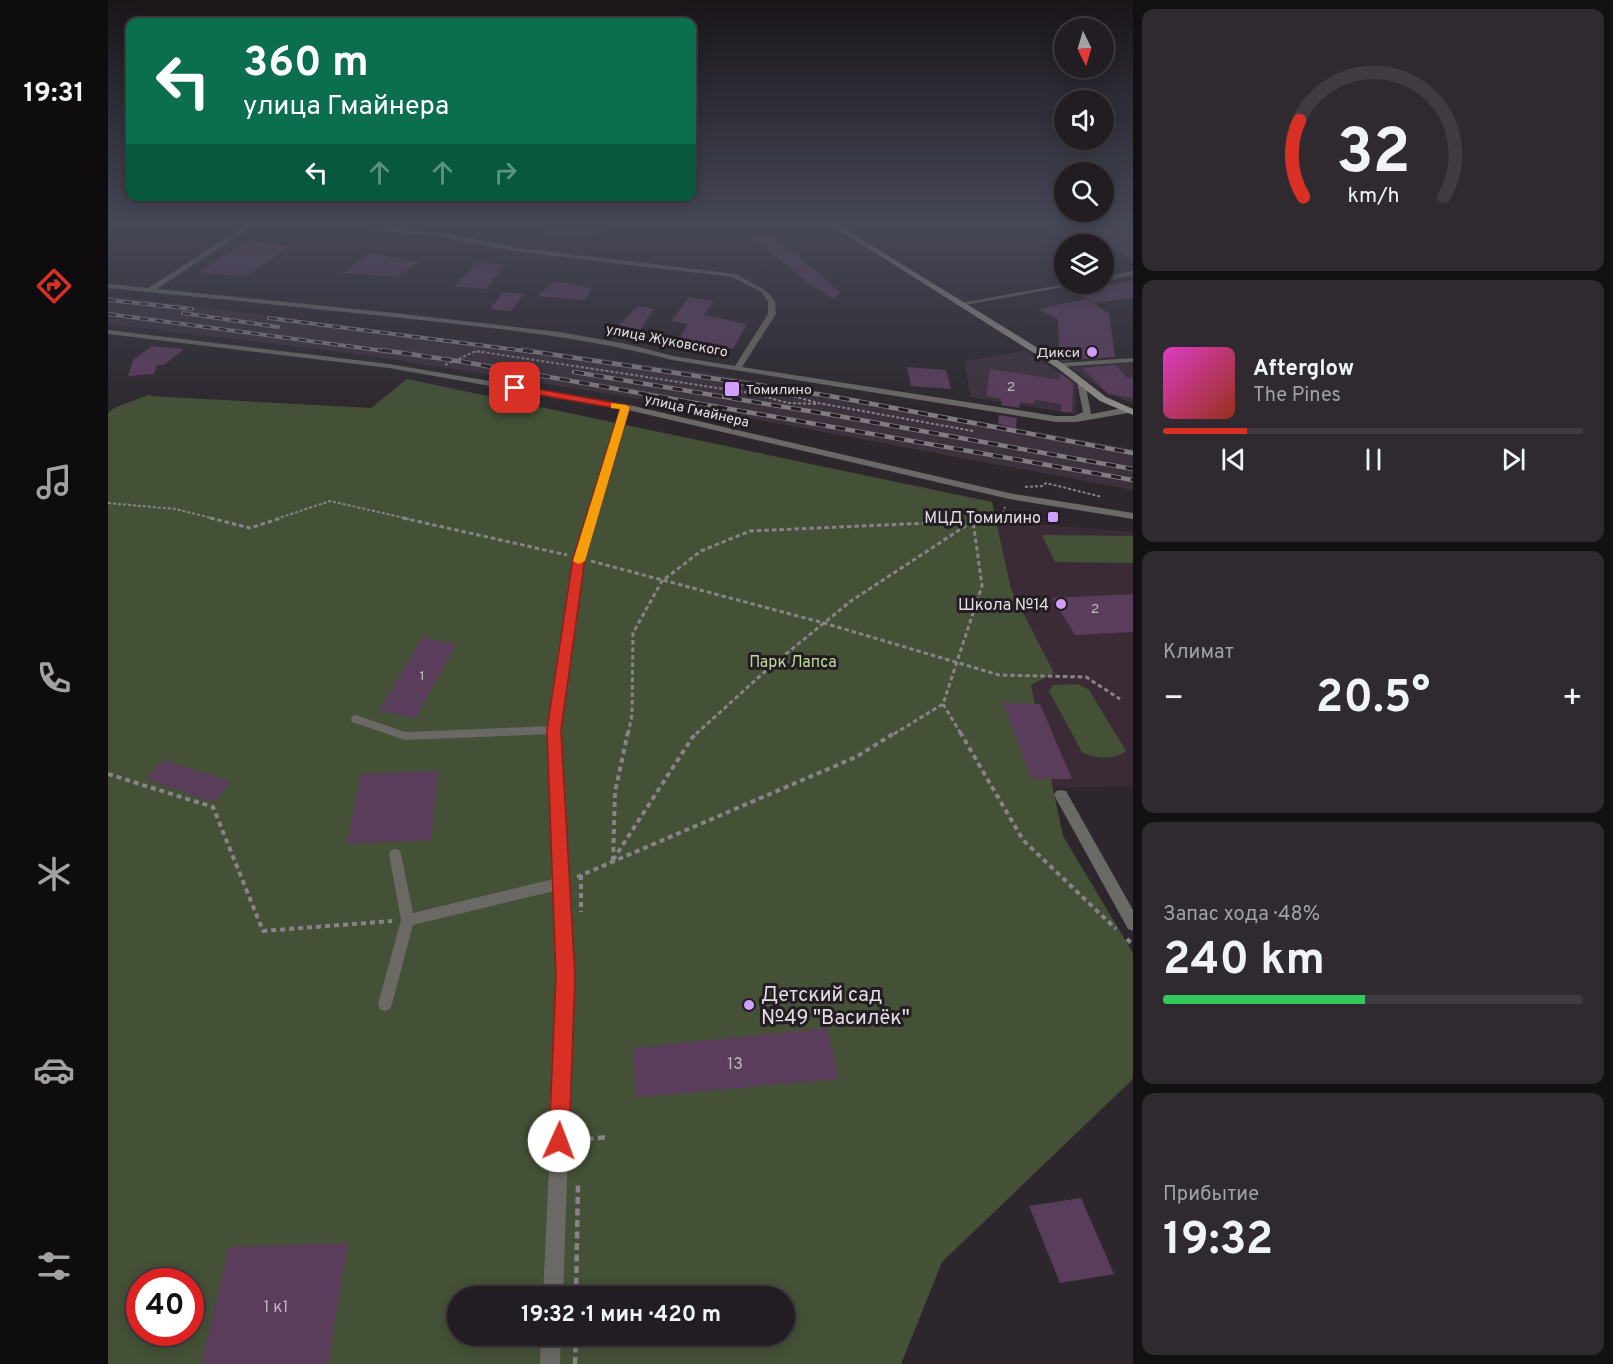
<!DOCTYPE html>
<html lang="ru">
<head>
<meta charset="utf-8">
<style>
	:root { --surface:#221d22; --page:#2e2a2f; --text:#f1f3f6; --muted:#a2a2a5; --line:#3f3b40; --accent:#d93025 }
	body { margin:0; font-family:Overpass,sans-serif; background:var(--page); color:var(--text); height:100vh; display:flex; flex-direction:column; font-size:22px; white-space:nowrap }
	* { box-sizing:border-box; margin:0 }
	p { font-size:20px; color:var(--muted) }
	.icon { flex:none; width:33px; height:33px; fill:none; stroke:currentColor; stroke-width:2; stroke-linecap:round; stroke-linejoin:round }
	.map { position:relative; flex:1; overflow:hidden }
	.details { display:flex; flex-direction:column; gap:9px; padding:9px; background:#131013; width:480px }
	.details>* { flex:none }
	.guide { position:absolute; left:18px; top:18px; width:570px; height:183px; border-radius:12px; box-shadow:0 3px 15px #0003,0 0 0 2px var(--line); background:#0b6e4f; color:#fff; overflow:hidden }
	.needle { width:39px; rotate:175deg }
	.controls { position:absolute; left:946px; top:18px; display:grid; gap:12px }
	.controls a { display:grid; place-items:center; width:60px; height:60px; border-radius:50%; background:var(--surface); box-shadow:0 3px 15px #0003,0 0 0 2px var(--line); font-size:30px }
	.speed { position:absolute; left:18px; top:1268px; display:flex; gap:12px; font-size:30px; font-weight:700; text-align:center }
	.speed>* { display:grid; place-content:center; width:78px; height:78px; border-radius:50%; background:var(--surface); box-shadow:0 3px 15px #0003,0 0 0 2px var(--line); line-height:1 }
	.speed .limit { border:9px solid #d22; background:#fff; color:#111 }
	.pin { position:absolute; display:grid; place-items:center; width:51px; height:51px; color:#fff; margin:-26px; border-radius:12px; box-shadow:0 3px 9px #0006 }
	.me { position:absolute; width:66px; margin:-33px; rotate:2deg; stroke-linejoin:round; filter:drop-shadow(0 0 4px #0008) }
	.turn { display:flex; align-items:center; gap:21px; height:126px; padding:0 18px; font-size:27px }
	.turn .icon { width:78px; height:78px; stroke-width:2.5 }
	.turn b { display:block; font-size:42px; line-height:51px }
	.lanes { display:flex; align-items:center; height:57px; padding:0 18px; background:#0003; justify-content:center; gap:30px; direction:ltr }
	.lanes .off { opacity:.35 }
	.big { font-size:45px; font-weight:700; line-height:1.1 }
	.details .card { flex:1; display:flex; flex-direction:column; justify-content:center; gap:9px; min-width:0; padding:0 21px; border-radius:12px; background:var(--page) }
	.details .dial { align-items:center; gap:0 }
	.dial svg { height:156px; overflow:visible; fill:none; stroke:var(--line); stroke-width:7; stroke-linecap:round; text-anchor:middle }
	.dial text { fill:var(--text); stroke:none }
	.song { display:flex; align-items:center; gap:18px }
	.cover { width:72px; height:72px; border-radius:9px; background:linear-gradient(135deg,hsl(310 70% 55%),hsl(10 70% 35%)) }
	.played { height:6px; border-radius:3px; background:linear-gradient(90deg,var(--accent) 20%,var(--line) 20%) }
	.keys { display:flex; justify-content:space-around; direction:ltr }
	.heat { display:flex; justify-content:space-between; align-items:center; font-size:33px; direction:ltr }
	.charge { height:9px; border-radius:4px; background:linear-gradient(90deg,#34c759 48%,var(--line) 0) }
	.trip { position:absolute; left:339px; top:1286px; width:348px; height:60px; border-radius:30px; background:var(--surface); box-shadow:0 3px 15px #0003,0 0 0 2px var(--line); font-weight:700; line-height:60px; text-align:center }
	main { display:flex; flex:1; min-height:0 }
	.dock { display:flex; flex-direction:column; width:108px; justify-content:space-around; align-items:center; background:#0e0c0e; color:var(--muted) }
	.dock .icon { width:42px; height:42px }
	.dock .selected { color:var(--accent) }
	.dock b { font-size:27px; color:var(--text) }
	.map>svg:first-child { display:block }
	.built { fill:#3c313c }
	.education { fill:#3a2b36 }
	.green { fill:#445136; fill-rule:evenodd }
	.building { fill:#5a3c5b }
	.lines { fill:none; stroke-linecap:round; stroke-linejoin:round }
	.path-far4 { stroke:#888388; stroke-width:1.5; stroke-dasharray:2 1.5; stroke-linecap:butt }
	.path-far3 { stroke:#888388; stroke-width:2; stroke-dasharray:3 2; stroke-linecap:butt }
	.path-far2 { stroke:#888388; stroke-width:3; stroke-dasharray:4.5 3; stroke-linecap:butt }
	.path-far1 { stroke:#888388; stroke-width:4; stroke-dasharray:5 4; stroke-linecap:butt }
	.path { stroke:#888388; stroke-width:4.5; stroke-dasharray:7 4.5; stroke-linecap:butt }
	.service { fill:#6a6965; fill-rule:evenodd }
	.minor { fill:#6a6965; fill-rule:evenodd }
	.tertiary { fill:#6a6965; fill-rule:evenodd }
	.secondary { fill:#8f8d87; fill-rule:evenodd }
	.rail-far1-casing { stroke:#817c81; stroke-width:4 }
	.rail-casing { stroke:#817c81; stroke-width:4.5 }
	.rail-far1 { stroke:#231d23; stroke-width:2; stroke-dasharray:8; stroke-linecap:butt }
	.rail { stroke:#231d23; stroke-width:3; stroke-dasharray:10; stroke-linecap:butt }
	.route { fill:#d93025; stroke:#8d1f18; stroke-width:1.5 }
	.slow { fill:#f59e0b }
	.poi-dot { fill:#d19dfe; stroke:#231d23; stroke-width:2 }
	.labels { text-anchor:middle; stroke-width:6; stroke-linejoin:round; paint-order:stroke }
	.far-street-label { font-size:14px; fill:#e2dee2; stroke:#231d23 }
	.far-poi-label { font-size:14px; fill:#e2dee2; stroke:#231d23; text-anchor:end }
	.number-label { font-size:14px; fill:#c0b6c0 }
	.poi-label { font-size:16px; fill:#e2dee2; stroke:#231d23; text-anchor:end }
	.park-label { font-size:16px; fill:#bcdb98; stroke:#231d23 }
	.near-number-label { font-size:16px; fill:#c0b6c0 }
	.near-poi-label { font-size:20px; fill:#e2dee2; stroke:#231d23; text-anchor:start }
</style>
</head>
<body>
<main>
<nav class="dock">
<b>19:31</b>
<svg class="icon selected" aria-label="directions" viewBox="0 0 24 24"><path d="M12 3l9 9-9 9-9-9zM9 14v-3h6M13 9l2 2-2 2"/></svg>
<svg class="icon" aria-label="music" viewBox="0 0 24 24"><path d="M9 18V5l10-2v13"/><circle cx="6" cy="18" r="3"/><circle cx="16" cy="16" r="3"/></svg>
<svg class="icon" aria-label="phone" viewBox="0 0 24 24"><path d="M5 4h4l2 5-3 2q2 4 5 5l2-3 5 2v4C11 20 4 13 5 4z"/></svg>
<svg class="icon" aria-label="climate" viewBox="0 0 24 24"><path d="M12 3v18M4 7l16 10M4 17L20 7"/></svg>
<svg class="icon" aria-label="car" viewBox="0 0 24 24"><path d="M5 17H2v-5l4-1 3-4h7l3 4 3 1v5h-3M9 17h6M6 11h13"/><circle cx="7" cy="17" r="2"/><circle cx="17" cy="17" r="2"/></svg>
<svg class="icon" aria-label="filters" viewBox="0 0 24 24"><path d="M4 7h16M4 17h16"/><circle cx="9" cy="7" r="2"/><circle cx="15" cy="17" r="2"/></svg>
</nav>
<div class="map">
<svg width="1025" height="1364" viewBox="0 0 1025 1364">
	<rect width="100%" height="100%" fill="#2d272d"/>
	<g class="built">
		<path d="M0,295l602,78 423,76v41l-449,-84 -319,-51 -257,-31z"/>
		<path d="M918,351l49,32 1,31 -106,-17 -5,-36z"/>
		<path d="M1025,363v41l-27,-12 -36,-25z"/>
	</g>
	<path class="education" d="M894,521l131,11v254l-97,2 -57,-260z"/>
	<g class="green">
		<path d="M246,221h121v4l-29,4z"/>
		<path d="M432,221h115l-80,16 -31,-2z"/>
		<path d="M299,379l585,123 19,87 43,84 -23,12 32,151 70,117v126l-191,183 -41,102h-793v-951l6,-5 37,-14 -1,2 221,12zM32,1281h50v51h-50zM350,1296h326v39h-326z"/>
		<path d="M934,535l91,1v27l-78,-1z"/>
		<path d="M970,684l11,6 37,61c-11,9 -33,8 -44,1l-33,-61 4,-6z"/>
	</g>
	<g class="building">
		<path d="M1025,224v35l-20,-10h-5l-27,-19z"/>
		<path d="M665,235l67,57 -6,7 -29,-18 -53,-44z"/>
		<path d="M138,241l45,5 -46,31 -46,-5z"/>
		<path d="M261,253l50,9 -22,15 -54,-4z"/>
		<path d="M369,262l28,3 -19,24 -31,-3z"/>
		<path d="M446,281l38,7 -7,12 -47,-4z"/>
		<path d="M1025,281v17l-40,5 -21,-14z"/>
		<path d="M395,292l21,2 -13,17 -21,-2z"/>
		<path d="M581,297l25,4 -10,14 43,9 -14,25 -56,-8 11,-17 -17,-3z"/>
		<path d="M978,299l23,14 6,44 -53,4 -3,-2 -1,-39 -20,-11z"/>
		<path d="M530,306l16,3 -20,30 -25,-4z"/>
		<path d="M44,346l32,3 -20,16h-7l-3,9 -26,2 5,-16z"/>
		<path d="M1008,365l11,13h6v20l-25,-4 -25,-26z"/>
		<path d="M799,367l39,3 5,19 -40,-3z"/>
		<path d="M882,369l70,11v-7l13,10 -1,29h-11v-8l-26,-4 -1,4 -14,-2 -1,6 -18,-3 1,-6 -16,-3z"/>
		<path d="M891,415l18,3 -1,10 -18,-4z"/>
		<path d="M1025,594v38l-58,3 -23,-37z"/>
		<path d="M314,638l34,6 -40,74 -37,-7z"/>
		<path d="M895,703l37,1 32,75h-40z"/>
		<path d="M56,760l67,22 -17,20 -68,-23z"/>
		<path d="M330,771l-7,69 -84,4 14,-70z"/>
		<path d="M719,1028l12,51 -203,18 -3,-49z"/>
		<path d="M973,1198l33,76 -54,9 -31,-77z"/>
		<path d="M240,1243l-20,121h-127l28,-117z"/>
	</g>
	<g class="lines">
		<path class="path-far4" d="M366,352h8"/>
		<g class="path-far3">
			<path d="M337,365l31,-14 281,43 32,1 29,8 155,28"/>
			<path d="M651,395l29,8 29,1"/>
			<path d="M917,487l18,-1 3,-3 56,14"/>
			<path d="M0,503l68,6 39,10"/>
			<path d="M168,519l54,-18 79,18"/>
			<path d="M883,519l10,-1 4,-11"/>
		</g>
		<g class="path-far2">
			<path d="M102,518l40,10 31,-10"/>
			<path d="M295,518l164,37"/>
			<path d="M483,561l233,62 175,52 87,2 34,22"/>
			<path d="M835,704l18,30"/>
			<path d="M520,734l4,-19 1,-82 29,-52 39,-30 49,-20 223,-10"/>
			<path d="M588,734l75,-68 80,-65 122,-80"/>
			<path d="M786,734l49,-30 39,-118 -9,-65 28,-3"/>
		</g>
		<g class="path-far1">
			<path d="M852,732l63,108 93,89"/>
			<path d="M0,774l105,33 50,124 129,-10"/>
			<path d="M505,860l79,-122 6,-6"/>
			<path d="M505,861l2,-69 13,-60"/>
			<path d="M473,875v37"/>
			<path d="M469,877l279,-120 40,-25"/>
			<path d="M1019,939l6,6"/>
		</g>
		<g class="path">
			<path d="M467,1140l34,-3"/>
			<path d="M468,1296l2,-114"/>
			<path d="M467,1364l1,-29"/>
		</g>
		<g class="service">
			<path d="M699,221h14l-46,8 -3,-2z"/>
			<path d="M1025,358v4l-74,5 -3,-2 3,-2z"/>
			<path d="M248,715l49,17 149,-6 4,1 2,3 -2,3 -4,1 -149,6 -53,-18 -1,-3 1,-3z"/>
			<path d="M287,849l4,1 2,4 12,59 149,-36 5,2 1,4 -1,4 -5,2 -149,36 -21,79 -2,5 -5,2 -5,-2 -2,-5 23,-84 -12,-66 2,-4z"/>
		</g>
		<g class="minor">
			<path d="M145,221h7l-103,68 237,24 165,19 68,12 46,12 62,10 33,-52v-13l-7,-9 -29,-15 -212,-25 -72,-14 -142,-17h19l123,13 72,14 216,26 29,16 10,11 1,13 -34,53 314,49h18l9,-4 -6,-30 4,-2 4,2 6,32 37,-7 4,3 -4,3 -52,9h-20l-384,-62c-80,-21 -161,-30 -242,-39 -107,-12 -215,-22 -322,-33v-4l40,4z"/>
			<path d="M1025,271v4l-29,6v-4z"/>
			<path d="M959,284h12l-119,22 -4,-2z"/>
			<path d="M0,330l281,34 236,40 4,3 -4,3 -236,-42 -281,-34z"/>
			<path d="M953,790l5,1 67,119v21l-5,-2 -74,-134 2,-4z"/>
		</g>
		<g class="tertiary">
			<path d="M517,404l384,89 124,20v6l-124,-20 -381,-89 -44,148 -24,172 14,247 -11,319h-20l15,-319 -10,-247 26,-172 47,-151z"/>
			<path d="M433,1335h20l-1,29h-20z"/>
		</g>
		<path class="secondary" d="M717,221h7l230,142 44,34 27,12v6l-33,-14 -44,-34z"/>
		<defs>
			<g id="rail-far1">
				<path d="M0,300l84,9"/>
				<path d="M75,313l95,14"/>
				<path d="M0,314l284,38"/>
				<path d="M161,318l264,34"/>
			</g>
			<g id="rail">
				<path d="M274,350l82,12 669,118"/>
				<path d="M415,350l307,46 303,57"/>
				<path d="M466,372l253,42 306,55"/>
			</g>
		</defs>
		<use href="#rail-far1" class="rail-far1-casing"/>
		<use href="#rail" class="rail-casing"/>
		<use href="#rail-far1" class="rail-far1"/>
		<use href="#rail" class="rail"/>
	</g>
	<linearGradient id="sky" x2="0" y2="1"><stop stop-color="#191519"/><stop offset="0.54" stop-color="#464757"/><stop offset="1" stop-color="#464757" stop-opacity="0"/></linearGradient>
	<rect width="1025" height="412" fill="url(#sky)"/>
	<path class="route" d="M407,385l111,20 4,2 -45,151 -24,172 14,247 -6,164 -3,7 -7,3 -7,-3 -3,-7 7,-164 -9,-247 26,-172 47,-149 -108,-19v-4z"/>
	<path class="slow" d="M503,403l15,2 4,2 -45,154 -6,3 -6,-3 47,-152 -9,-1z"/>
	<g class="poi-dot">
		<circle cx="984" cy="352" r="6"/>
		<rect x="616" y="381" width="16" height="16" rx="3"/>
		<rect x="939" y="511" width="12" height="12" rx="3"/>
		<circle cx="953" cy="604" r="6"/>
		<circle cx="641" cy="1005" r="6"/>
	</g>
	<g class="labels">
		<g class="far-street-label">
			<text transform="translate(559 340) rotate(11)" y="5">улица Жуковского</text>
			<text transform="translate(589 410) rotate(13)" y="5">улица Гмайнера</text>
		</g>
		<g class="far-poi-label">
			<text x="972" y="357">Дикси</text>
			<text x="638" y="394" text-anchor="start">Томилино</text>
		</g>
		<g class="number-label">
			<text x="903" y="391">2</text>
			<text x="987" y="613">2</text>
			<text x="314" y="680">1</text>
		</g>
		<g class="poi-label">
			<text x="933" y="523">МЦД Томилино</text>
			<text x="941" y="610">Школа №14</text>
		</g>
		<g class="park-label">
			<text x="685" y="667">Парк Лапса</text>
		</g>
		<g class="near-number-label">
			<text x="627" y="1069">13</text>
			<text x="168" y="1312">1 к1</text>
		</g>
		<g class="near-poi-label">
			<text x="653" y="1001">Детский сад<tspan x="653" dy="23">№49 "Василёк"</tspan></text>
		</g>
	</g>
</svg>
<div class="controls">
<a><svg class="needle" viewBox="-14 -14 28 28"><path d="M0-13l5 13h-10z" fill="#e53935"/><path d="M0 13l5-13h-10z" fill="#a2a2a5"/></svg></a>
<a><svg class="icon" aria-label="sound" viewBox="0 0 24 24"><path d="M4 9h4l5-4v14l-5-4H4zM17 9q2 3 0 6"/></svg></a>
<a><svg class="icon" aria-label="search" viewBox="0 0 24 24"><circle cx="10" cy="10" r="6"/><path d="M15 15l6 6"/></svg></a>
<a><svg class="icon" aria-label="layers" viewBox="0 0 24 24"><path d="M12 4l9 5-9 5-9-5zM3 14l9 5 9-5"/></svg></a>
</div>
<div class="speed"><div class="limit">40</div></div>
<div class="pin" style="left:407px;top:388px;background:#d93025"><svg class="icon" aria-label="arrive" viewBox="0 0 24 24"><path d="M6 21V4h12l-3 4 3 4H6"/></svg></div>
<svg class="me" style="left:451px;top:1141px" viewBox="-20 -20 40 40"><circle r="19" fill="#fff"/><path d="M0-13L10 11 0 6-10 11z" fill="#d93025"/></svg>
<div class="trip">19:32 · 1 мин · 420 m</div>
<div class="guide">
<div class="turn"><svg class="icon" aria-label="left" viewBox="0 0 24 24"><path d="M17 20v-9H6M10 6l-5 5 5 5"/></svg><div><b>360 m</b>улица Гмайнера</div></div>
<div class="lanes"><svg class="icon" aria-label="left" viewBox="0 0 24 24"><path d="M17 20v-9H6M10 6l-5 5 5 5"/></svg><svg class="icon off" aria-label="ahead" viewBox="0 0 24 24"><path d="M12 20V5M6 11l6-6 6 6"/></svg><svg class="icon off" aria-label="ahead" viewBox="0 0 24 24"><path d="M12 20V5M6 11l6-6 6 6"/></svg><svg class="icon off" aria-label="right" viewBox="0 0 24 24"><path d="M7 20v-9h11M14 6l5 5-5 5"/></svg></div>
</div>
</div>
<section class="details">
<div class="card dial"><svg viewBox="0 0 100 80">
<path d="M14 69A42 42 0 1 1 86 69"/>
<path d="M14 69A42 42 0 0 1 12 30" stroke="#d93025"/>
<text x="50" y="56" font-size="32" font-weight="700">32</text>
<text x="50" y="72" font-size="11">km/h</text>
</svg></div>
<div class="card">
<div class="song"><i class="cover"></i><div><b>Afterglow</b><p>The Pines</p></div></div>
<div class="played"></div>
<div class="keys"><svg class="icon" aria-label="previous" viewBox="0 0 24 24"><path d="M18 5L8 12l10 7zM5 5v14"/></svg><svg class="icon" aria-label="pause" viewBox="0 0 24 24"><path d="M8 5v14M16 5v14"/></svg><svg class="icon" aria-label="next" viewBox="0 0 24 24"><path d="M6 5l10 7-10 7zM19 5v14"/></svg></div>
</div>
<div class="card"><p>Климат</p>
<div class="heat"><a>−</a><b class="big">20.5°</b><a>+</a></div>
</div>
<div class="card"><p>Запас хода · 48%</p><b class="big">240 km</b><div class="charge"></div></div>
<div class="card"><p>Прибытие</p><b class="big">19:32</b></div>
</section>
</main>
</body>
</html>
